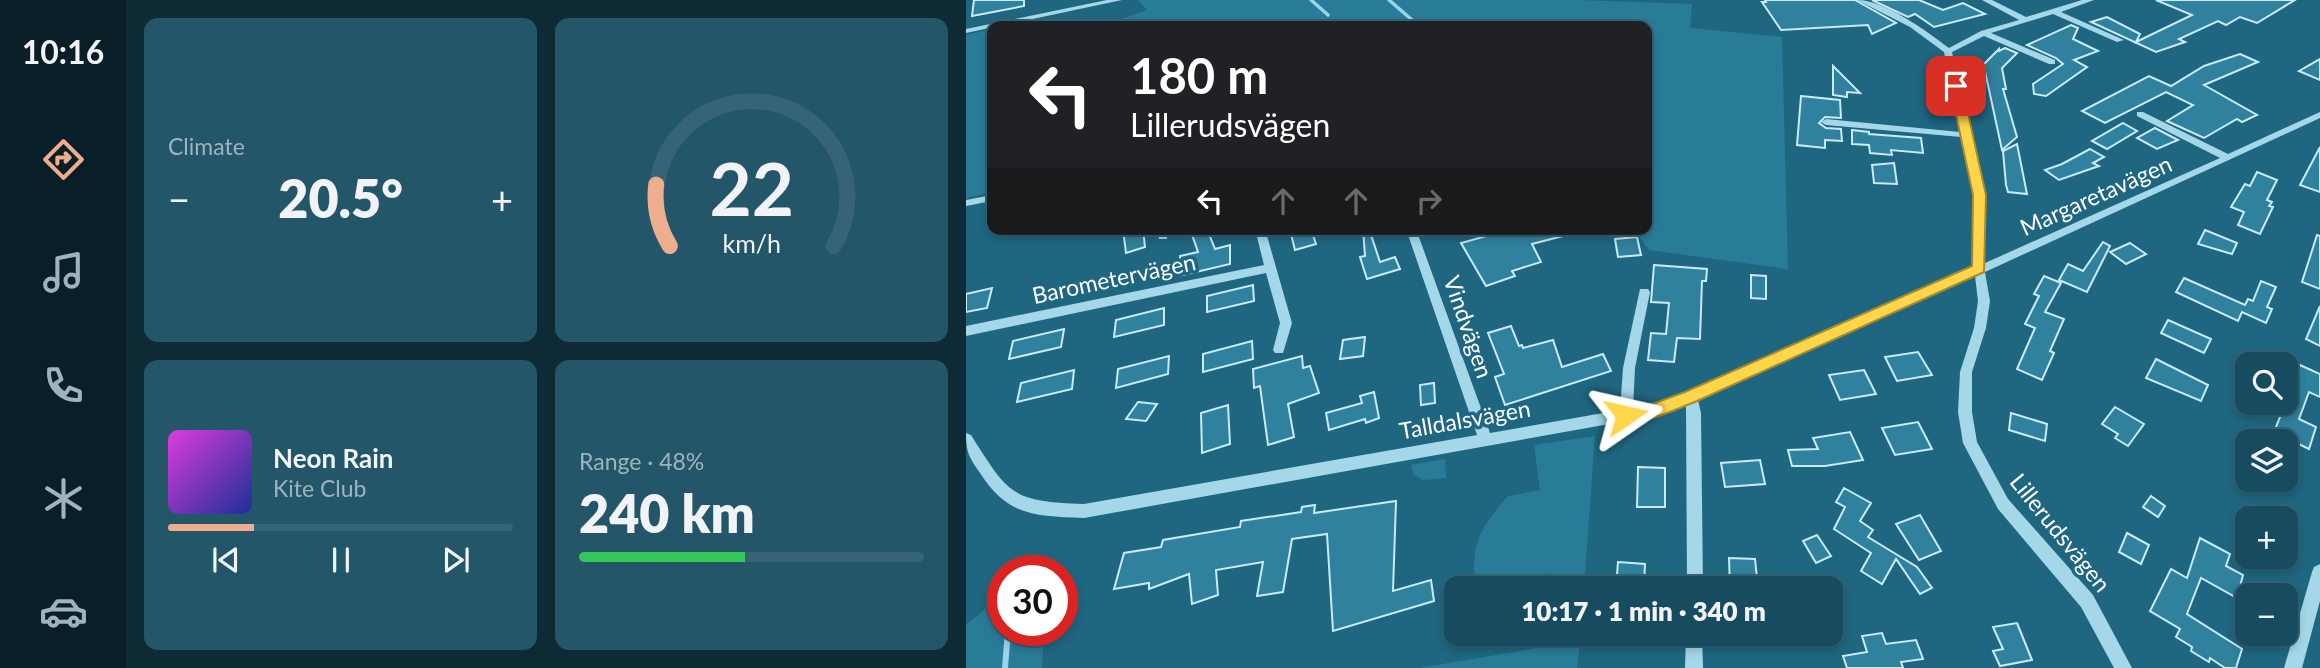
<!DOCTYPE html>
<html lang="en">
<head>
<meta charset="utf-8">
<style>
	:root { --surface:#174c60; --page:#245669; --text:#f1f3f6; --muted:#9eb4bd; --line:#366375; --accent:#eead8d }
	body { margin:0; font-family:Lato,sans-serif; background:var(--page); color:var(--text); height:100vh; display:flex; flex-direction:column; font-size:26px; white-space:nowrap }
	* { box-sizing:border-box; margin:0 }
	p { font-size:23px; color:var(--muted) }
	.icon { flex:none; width:38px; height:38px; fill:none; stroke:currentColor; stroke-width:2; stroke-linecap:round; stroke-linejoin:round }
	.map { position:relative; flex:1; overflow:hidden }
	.details { display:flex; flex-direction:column; gap:18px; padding:18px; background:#0d2a35; width:840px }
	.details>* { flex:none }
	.guide { position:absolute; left:21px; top:21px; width:665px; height:214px; border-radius:14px; box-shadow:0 4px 10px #0003,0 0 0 2px var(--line); background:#202124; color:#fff; overflow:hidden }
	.fabs { position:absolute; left:1269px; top:352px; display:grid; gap:14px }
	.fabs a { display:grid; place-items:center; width:63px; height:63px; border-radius:14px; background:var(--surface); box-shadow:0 4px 10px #0003,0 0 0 2px var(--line); font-size:35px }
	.speed { position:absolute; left:21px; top:555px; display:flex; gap:14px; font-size:35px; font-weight:700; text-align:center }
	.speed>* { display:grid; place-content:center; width:91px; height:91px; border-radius:50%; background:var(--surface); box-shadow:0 4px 10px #0003,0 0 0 2px var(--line); line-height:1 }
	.speed .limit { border:10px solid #d22; background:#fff; color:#111 }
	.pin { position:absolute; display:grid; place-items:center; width:60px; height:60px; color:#fff; margin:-30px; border-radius:14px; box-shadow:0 4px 10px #0006 }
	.me { position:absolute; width:77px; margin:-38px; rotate:79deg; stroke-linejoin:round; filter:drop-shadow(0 0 5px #0008) }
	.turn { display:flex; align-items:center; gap:24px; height:147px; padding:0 28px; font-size:32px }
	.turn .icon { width:91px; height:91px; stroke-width:2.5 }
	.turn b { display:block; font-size:49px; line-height:60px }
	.lanes { display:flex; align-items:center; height:66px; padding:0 28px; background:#0003; justify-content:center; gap:35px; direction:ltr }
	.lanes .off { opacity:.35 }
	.big { font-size:52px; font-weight:800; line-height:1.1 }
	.details .tile { flex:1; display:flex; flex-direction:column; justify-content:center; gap:10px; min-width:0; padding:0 24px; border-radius:14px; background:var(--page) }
	.details .dial { align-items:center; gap:0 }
	.dial svg { height:182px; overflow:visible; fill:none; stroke:var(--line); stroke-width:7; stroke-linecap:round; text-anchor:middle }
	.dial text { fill:var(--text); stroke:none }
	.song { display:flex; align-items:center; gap:21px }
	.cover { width:84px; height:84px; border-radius:10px; background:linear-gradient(135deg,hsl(300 70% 55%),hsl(230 70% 35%)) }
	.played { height:7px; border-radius:4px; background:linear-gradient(90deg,var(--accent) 25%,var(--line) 25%) }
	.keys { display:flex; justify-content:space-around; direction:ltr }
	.heat { display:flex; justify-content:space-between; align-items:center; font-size:38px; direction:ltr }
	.charge { height:10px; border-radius:5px; background:linear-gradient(90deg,#34c759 48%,var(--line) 0) }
	.details .tiles { flex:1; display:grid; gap:18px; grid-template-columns:repeat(2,1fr) }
	.trip { position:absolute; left:478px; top:576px; width:399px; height:70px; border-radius:14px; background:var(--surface); box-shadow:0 4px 10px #0003,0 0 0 2px var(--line); font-weight:800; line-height:70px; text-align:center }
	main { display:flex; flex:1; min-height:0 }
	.menu { display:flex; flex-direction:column; width:126px; justify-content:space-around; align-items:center; background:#091e26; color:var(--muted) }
	.menu .icon { width:49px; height:49px }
	.menu .current { color:var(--accent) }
	.menu b { font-size:32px; color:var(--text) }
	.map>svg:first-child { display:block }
	.green { fill:#297c98 }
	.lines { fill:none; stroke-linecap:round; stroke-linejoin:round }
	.stream-far1 { stroke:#97d6ea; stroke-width:3.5 }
	.stream { stroke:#97d6ea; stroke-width:6 }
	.building { fill:#2f819e; stroke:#c8ebf6; stroke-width:2 }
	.minor { fill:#a4d7e8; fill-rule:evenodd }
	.route { fill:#ffd54a; stroke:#a68a30; stroke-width:2 }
	.labels { text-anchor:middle; stroke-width:7; stroke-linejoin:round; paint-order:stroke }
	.street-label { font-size:23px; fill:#fff; stroke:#1f6680 }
</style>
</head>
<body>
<main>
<nav class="menu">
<b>10:16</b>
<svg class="icon current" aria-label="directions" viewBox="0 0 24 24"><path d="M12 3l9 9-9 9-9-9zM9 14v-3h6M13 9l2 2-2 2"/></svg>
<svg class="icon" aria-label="music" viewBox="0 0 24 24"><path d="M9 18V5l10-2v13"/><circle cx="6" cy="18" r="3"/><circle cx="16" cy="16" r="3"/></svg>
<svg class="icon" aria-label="phone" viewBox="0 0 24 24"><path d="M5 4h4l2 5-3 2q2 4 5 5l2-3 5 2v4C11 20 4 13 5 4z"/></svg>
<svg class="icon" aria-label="climate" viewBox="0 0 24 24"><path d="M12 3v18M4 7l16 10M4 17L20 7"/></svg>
<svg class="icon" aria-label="car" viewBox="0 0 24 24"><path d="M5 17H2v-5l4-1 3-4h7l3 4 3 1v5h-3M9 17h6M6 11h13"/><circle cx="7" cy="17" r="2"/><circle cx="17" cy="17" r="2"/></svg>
</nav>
<section class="details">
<div class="tiles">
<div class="tile"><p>Climate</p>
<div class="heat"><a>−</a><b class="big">20.5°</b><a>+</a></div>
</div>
<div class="tile dial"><svg viewBox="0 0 100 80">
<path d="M14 69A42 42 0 1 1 86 69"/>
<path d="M14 69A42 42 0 0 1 8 42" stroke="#eead8d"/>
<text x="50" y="56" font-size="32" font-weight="700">22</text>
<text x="50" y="72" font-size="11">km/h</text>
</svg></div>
<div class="tile">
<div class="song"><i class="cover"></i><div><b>Neon Rain</b><p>Kite Club</p></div></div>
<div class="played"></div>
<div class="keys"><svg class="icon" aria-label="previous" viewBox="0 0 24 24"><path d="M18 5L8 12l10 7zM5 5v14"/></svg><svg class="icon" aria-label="pause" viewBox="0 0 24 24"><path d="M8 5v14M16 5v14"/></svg><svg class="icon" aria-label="next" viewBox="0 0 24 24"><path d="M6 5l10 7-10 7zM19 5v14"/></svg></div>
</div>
<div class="tile"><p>Range · 48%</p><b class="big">240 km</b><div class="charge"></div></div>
</div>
</section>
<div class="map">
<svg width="1354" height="668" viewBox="0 0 1354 668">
	<rect width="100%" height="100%" fill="#1f6680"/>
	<g class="green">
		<path d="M172,0h441l113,4 -2,24 92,9 6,232 -139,-19 -14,-19 12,-2 7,-11 -2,-8 -5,-2v-182l-539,-2 39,-14z"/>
		<path d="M26,29v163l-26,6v-163z"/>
		<path d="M629,436l-11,152h-33l1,-15 -33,15h-44c-3,-47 3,-57 33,-92l32,-6 -6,-45z"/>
		<path d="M479,459l1,19 -23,2 -9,-5 -3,-10z"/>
		<path d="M37,594v36h41l-2,38h-76v-43z"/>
		<path d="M579,634h36l-4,34h-158l124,-21z"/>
	</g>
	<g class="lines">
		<g class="stream-far1">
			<path d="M345,0l17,15"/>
			<path d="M423,0l30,26"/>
		</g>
		<path class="stream" d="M39,668l3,-38"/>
	</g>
	<g class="building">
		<path d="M8,0h50v6l-52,10z"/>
		<path d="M799,0h90l41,23 -24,11 -4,-9 -87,5 -19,-28h4z"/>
		<path d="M906,0h47l24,10 20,-7 22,11 -51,13 -19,-13 -7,3z"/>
		<path d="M1190,0h139l-38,23 -17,-6 -14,8 -8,-4 -39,18 6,3 -29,10 -65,-30 16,-5 33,17 -4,8 56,-27z"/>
		<path d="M1105,25l7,3 -5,11 25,12 -24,9 13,7 -41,29 -12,-2 -1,-10 30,-20 -7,-6 -29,-13z"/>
		<path d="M1039,48l12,5 -15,15 4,21h-3l14,48 -15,13 -17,-79 -6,-2 20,-20v2z"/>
		<path d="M1274,54l18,8 -54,23 53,30 -15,7 -5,-3 -33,19 -37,-17 26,-16 -27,-13 -61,31 -23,-12 67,-35 22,10 33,-20z"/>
		<path d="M1354,59v21l-21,-9z"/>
		<path d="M867,66l27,27 -13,-1v5l-14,-2z"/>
		<path d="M835,96l39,4 1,18 -16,-1 -6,6 7,5 15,1 1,12 -17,-1v8l-28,-3z"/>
		<path d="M1157,123l14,8 -30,18 -15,-8z"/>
		<path d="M1189,128l23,12 -21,9 -20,-11z"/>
		<path d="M886,130l17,2v2l52,4 2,15 -32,-3 1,5 -22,-2 -1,-8 -17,-1z"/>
		<path d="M1051,144l10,50 -19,-2 -2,-7 -3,-34z"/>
		<path d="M1354,147v45l-20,-7z"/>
		<path d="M1124,149l14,8 -11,6 6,3 -40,14 -14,-10 17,-6z"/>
		<path d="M928,163l3,21 -23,-1 -2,-18z"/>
		<path d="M1291,172l20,8 -10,20 5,2 -3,4 4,1 -13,27 -22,-9 6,-13 -13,-5 14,-23 5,2z"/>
		<path d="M157,229h20l2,18 -19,6z"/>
		<path d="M224,229h17l8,20 15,-4v19l-51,12 1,-20 18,-4z"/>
		<path d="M345,229l5,15 -21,6 -4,-16z"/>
		<path d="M397,229h6l11,33 15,-5 5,12 -33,10 -7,-22 5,-1z"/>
		<path d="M529,229h75l1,5 -39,10 9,18 -29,9 3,5 -29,10 -25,-43 36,-10z"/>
		<path d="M1239,230l32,13 -5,11 -34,-10z"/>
		<path d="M1351,235l3,1v53l-18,-7z"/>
		<path d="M671,237l4,18 -23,2 -3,-18z"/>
		<path d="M1137,242l7,4 -23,46 -28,-12 9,-16 15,7z"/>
		<path d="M1164,243l16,11 -20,10 -16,-12z"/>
		<path d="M688,265l53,4 -1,12h-4l-2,58 -23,-1 -3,24 -26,-2 3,-27 15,1 3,-31 -18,-1z"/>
		<path d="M785,275l15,1v23l-15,-1z"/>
		<path d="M1078,276l17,7 -16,29 19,7 -14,32 4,2 -12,27 -25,-11 18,-41 -10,-4 14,-28 -5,-2z"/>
		<path d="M1218,278l61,27 3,-6 5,2 8,-20 15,6 -9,20 5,2 -6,14 -24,-11 -4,9 -62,-29z"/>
		<path d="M287,285l1,16 -47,11v-16z"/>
		<path d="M26,288l-5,20 -21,4v-18z"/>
		<path d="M1354,306v40l-14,-7z"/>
		<path d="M198,308v17l-50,12 2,-17z"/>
		<path d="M1202,320l43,19 -7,14 -43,-20z"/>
		<path d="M545,326l8,20 3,-1 1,3 30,-8 9,27 41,-13 8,17 -106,34 -10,-28 9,-3 -16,-41z"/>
		<path d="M98,329l-3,18 -52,12 4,-18z"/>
		<path d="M399,337l-2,19 -23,3 3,-19z"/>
		<path d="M286,341l1,18 -50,13v-18z"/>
		<path d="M952,352l14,23 -35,6 -12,-24z"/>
		<path d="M203,356l-1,18 -52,14 2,-19z"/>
		<path d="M336,356l1,12 7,-2 9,27 -31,11 6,33 -26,8 -8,-59 -6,2 -1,-19z"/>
		<path d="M1190,359l52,26 -7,16 -55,-23z"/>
		<path d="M1334,365l20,9v23l-11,-5 -10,27 17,8 -7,22 -35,-17 12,-30v-18l6,3z"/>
		<path d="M108,370l-2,19 -55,13 4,-19z"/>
		<path d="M898,370l12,24 -36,6 -11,-25z"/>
		<path d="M468,383l1,20 -14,2 -1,-20z"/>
		<path d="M408,392l5,26 -13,5 -1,-4 -36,11 -3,-17 36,-10 -2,-7z"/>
		<path d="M172,402l19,2 -11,17 -20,-2z"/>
		<path d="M262,405l2,39 -28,9 -1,-40z"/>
		<path d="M1149,407l29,17 -16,22 -13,-8 3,-4 -16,-10z"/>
		<path d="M1045,413l36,11 -2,17 -36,-11z"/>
		<path d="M952,422l14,27 -37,6 -13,-27z"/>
		<path d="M884,432l13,28 -38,6h-33l-4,-16 30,-1 -5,-11z"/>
		<path d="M794,460l5,24 -40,3 -4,-24z"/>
		<path d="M672,467l27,1v39h-28z"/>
		<path d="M878,488l27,15 -11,18 13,9 -5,7 49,30 15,21 -12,6 -24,-35 -14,25 -21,-13 10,-18 -37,-24 11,-22 -9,-5z"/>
		<path d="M1185,496l14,10 -7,11 -15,-10z"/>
		<path d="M430,501l-3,90 38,-11 3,21 -101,30 -6,-97 -35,5 -9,53 -26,4 6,-34 -47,8 2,25 -26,9 -3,-30 -40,15v-6l-35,6 10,-36 37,-6 2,-7 77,-13 1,-6 60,-9 1,-5 13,-2 -1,8z"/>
		<path d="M954,515l21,36 -22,9 -23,-36z"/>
		<path d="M1161,533l22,12 -8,19 -22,-12z"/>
		<path d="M851,535l14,21 -15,7 -13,-22z"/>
		<path d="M1234,538l30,16 -4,12 17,9 -6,23 -36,-20 -14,36 55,35 -6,19h-11l-15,-10 -1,4 -18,-11 1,-4 -16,-10 4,-8 -30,-18 21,-42 16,9z"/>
		<path d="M763,558l26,1 3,29h-28z"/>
		<path d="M652,562l27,2 -1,24h-28z"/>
		<path d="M1051,623l15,37 -32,6 -7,-15 10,-2 -10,-22z"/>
		<path d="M916,633l4,11 30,-4 7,19 -22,3 2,6h-56l-4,-12 24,-4 -5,-16z"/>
	</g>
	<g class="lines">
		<g class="minor">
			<path d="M141,0h15l-156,33v-4z"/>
			<path d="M891,0c28,0 69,31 92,48l32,-17 38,-11 -37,-20h10l34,17 56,-17h12l-33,12 63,28 -7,2 -64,-28 -62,19 64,27v4h-6l-65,-28 -32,16 33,154v57l235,-105 -83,-42v-4h6l85,42 92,-42v6l-335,154 5,29 -4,27 -14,44v40l5,30 31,57 85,96 39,73h-18l-33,-61 -83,-98 -35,-66 -5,-31 2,-40 14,-44 4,-27 -3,-25 -277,124 3,13 2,175h-16l-1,-184 -30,10 -30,7 -542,97c-48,-2 -76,-1 -104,-45 -11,-16 -14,-21 -14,-40l5,2c38,60 40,66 113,69l393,-69 -71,-206h10l74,204 130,-23 3,-42 17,-79h8l2,3 -15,76 -2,40 23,-4 30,-11 287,-125 2,-62 -14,-69 -135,-12 -5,-3 5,-3 134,13 -16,-80 -34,-25z"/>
			<path d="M26,195v6l-26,5v-6z"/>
			<path d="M191,229h10v10h-8z"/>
			<path d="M289,229h10l27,94 -9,30h-8l-2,-3 7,-27 -14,-50 -300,63v-10l298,-61z"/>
			<path d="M1354,564v37l-18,67h-18l28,-96 2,-5z"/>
			<path d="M720,634h16l1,34h-18z"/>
		</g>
	</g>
	<path class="route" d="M990,83l6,3 24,109 -2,77 -287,129c-20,8 -57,26 -77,19l-3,-5 3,-5 35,-7 30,-11 287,-126 1,-71 -23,-109z"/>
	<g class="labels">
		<g class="street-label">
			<text transform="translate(1130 196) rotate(-24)" y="8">Margaretavägen</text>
			<text transform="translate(148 279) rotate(-12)" y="8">Barometervägen</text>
			<text transform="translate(502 327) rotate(71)" y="8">Vindvägen</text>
			<text transform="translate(499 420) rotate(-10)" y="8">Talldalsvägen</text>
			<text transform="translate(1094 533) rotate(51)" y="8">Lillerudsvägen</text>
		</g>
	</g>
</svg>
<div class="fabs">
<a><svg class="icon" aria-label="search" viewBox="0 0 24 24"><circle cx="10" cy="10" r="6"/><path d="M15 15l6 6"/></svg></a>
<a><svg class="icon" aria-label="layers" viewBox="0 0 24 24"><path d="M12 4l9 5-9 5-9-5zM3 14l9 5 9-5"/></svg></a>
<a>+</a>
<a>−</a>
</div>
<div class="speed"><div class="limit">30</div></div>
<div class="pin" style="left:990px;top:86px;background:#d93025"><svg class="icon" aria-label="arrive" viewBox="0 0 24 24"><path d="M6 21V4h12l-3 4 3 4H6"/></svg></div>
<svg class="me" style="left:660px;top:415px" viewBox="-20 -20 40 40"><path d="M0-17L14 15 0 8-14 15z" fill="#ffd54a" stroke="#fff" stroke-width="4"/></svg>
<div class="trip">10:17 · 1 min · 340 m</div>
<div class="guide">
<div class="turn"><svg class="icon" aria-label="left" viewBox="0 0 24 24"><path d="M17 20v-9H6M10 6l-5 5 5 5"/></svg><div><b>180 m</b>Lillerudsvägen</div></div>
<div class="lanes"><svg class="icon" aria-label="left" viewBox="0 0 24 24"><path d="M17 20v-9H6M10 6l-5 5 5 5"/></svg><svg class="icon off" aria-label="ahead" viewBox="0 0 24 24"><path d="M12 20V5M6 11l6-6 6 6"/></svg><svg class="icon off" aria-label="ahead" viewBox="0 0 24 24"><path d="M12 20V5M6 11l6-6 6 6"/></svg><svg class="icon off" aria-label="right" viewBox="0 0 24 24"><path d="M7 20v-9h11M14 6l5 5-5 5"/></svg></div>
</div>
</div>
</main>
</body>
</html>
